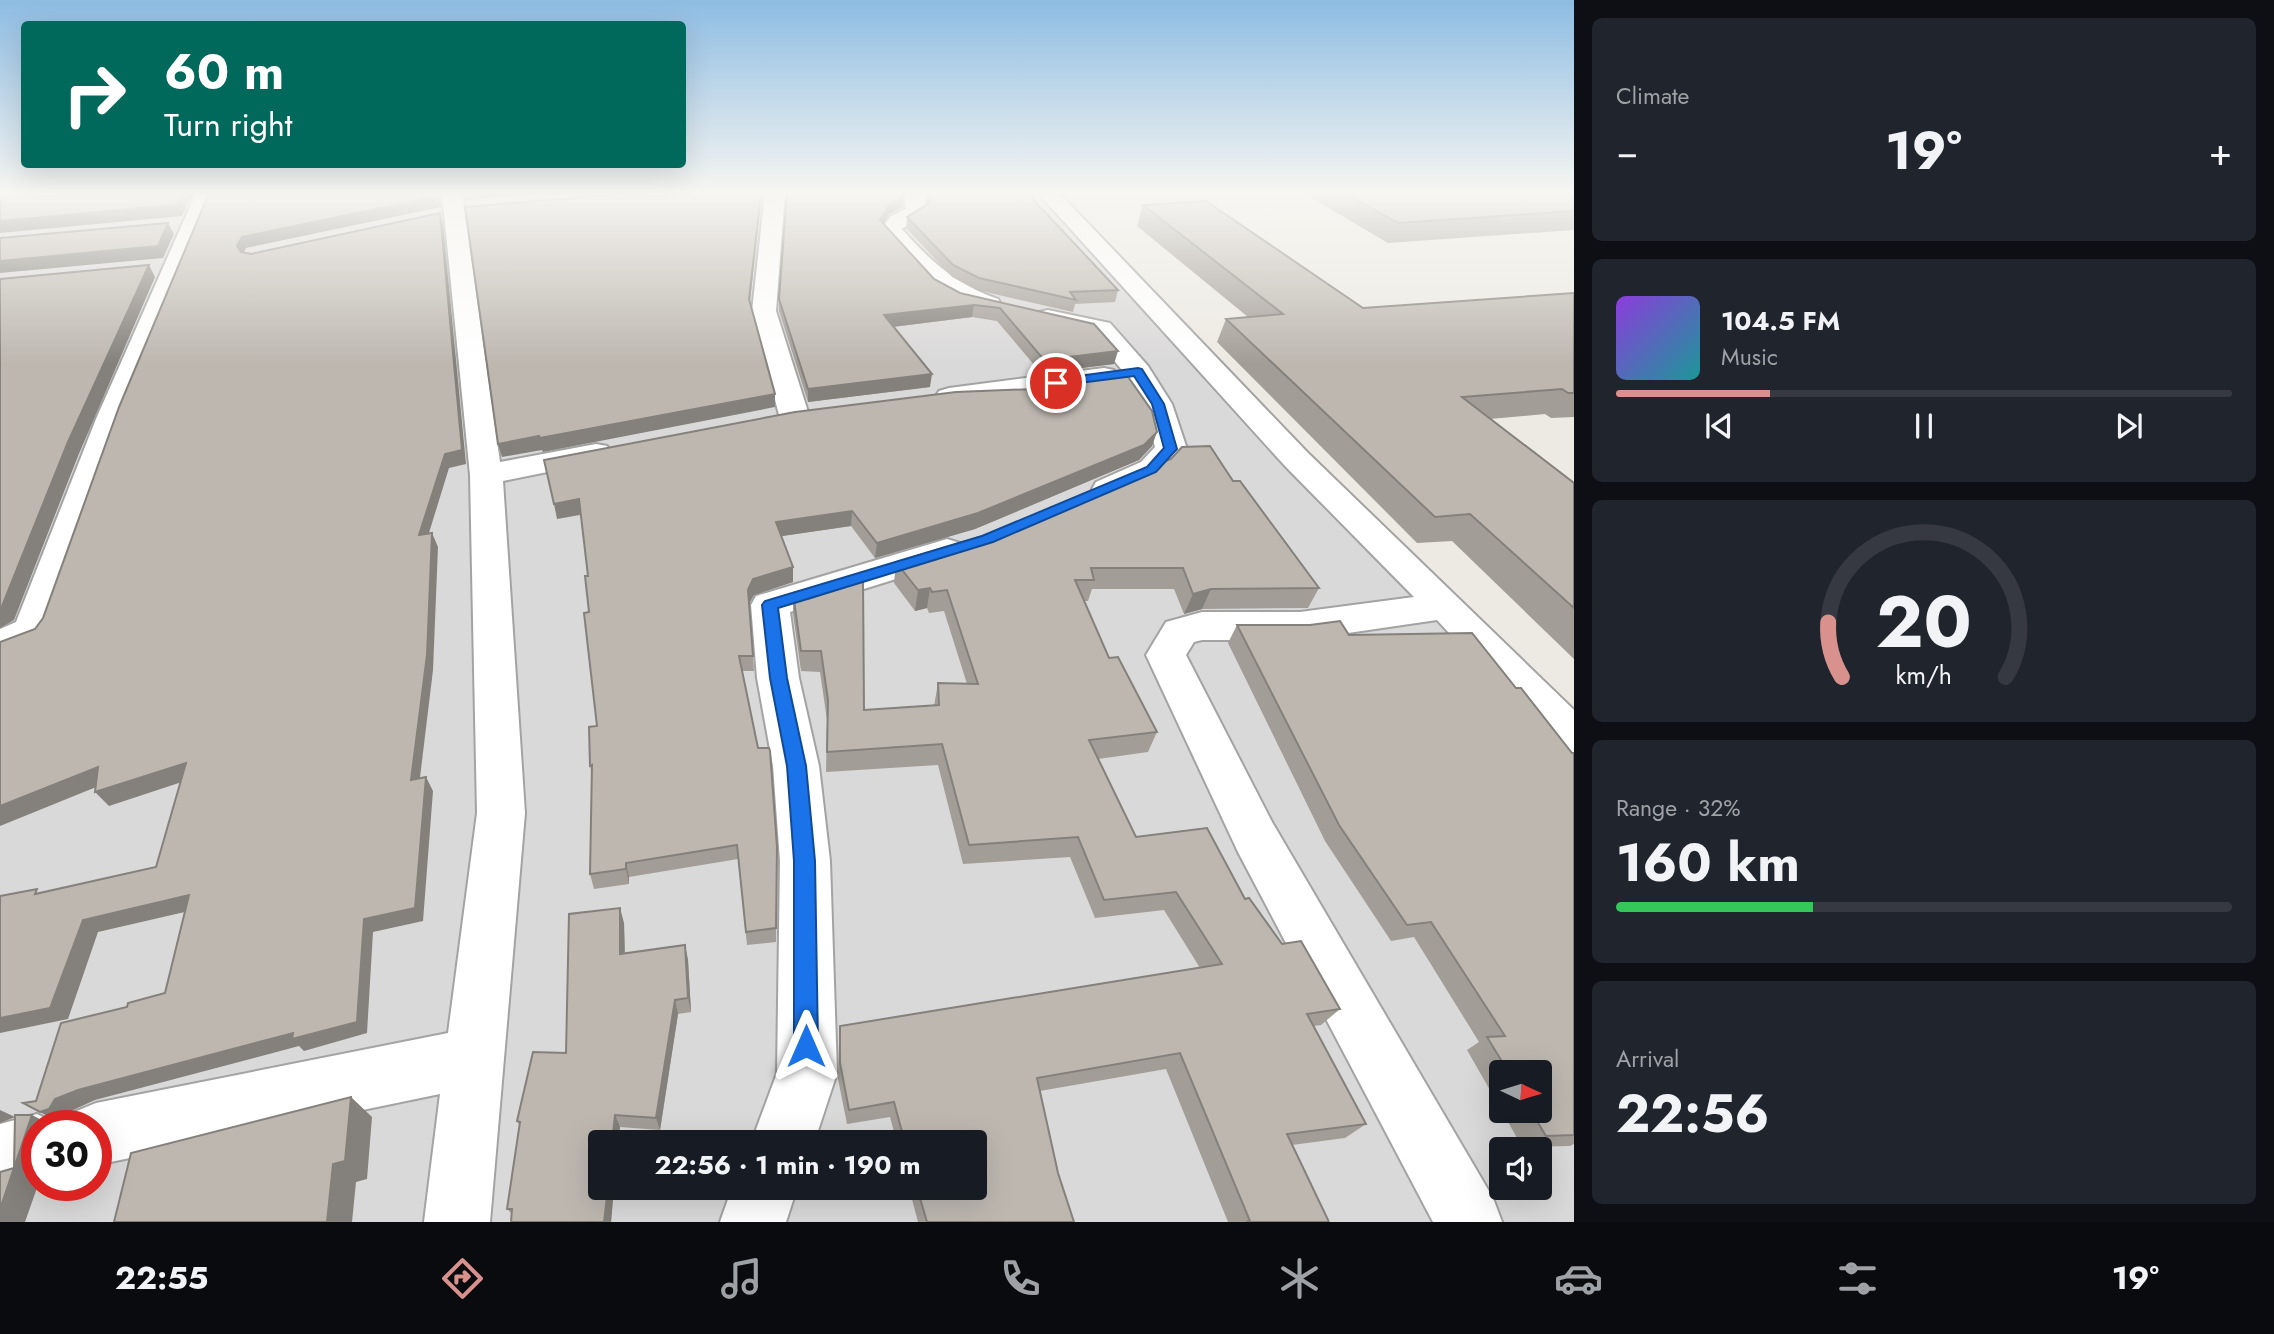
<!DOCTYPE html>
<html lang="en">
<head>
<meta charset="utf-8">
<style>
	:root { --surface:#171b24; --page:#20242c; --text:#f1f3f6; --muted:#9ea1a6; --line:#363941; --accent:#d9918d }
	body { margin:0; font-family:Jost,sans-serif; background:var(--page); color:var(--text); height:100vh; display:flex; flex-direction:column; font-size:26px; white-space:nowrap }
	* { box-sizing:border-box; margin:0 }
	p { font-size:23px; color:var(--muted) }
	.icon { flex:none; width:38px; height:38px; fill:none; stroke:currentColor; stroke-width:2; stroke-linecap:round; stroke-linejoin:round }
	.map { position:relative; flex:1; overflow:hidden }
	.sheet { display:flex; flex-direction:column; gap:18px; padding:18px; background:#0d0f14; width:700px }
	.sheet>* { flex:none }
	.guide { position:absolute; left:21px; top:21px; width:665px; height:147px; border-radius:7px; box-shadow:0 7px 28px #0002; background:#00695c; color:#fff; overflow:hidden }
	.needle { width:46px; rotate:94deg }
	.fabs { position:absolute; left:1489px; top:1060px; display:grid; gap:14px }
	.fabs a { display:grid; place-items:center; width:63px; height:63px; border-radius:7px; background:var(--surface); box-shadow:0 7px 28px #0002; font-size:35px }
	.speed { position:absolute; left:21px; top:1110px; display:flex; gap:14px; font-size:35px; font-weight:700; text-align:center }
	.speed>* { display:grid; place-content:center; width:91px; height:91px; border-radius:50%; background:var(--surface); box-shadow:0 7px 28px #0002; line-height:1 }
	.speed .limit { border:10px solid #d22; background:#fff; color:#111 }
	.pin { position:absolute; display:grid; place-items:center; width:60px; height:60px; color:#fff; margin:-30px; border:4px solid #fff; border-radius:50%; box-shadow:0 2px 7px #0007 }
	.me { position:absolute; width:77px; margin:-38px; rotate:0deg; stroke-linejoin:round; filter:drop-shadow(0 0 5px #0008) }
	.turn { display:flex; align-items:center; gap:24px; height:147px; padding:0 28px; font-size:32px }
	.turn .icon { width:91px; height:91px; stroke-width:2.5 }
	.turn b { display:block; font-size:49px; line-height:60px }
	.big { font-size:52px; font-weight:700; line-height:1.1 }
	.sheet .tile { flex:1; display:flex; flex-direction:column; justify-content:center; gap:10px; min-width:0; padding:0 24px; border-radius:10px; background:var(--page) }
	.sheet .dial { align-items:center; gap:0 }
	.dial svg { height:182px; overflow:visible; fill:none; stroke:var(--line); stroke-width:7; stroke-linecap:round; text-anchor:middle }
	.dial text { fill:var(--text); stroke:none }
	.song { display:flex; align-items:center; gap:21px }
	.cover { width:84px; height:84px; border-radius:10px; background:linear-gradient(135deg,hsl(270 70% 55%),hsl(180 70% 35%)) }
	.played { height:7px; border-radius:4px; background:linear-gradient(90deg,var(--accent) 25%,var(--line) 25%) }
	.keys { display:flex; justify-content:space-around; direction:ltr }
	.heat { display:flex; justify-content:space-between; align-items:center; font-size:38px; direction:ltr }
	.charge { height:10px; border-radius:5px; background:linear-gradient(90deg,#34c759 32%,var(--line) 0) }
	.trip { position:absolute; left:588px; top:1130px; width:399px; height:70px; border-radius:7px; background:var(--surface); box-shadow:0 7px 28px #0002; font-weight:700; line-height:70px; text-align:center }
	.tab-bar { display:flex; height:112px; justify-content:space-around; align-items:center; background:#090b0e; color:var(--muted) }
	.tab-bar .icon { width:49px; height:49px }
	.tab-bar .active { color:var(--accent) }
	.tab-bar b { font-size:32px; color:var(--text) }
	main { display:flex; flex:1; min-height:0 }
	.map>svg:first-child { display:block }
	.residential { fill:#dad9d9; fill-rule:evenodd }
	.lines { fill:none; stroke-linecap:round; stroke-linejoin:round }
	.minor-casing { stroke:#a3a3a3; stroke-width:4 }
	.minor { fill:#fff; fill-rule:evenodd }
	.wall { fill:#a39d97 }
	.shaded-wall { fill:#84807b }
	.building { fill:#bdb7b0; stroke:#84807b; stroke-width:2 }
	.route { fill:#1a73e8; stroke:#114b97; stroke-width:2 }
</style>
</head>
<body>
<main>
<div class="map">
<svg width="1574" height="1222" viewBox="0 0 1574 1222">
	<rect width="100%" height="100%" fill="#edeae3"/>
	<path class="residential" d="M0,193h1050l524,566v463h-1574zM1502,1073h38v38h-38zM37,1125h59v60h-59zM600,1143h375v45h-375zM1502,1150h38v38h-38z"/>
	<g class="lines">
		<defs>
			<g id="minor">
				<path d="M196,193h20l-91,226 -73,212 -6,10 -46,18v-30l16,-7 80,-203z"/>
				<path d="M442,193h20l38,269 96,-18 11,2 5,7 -5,7 -104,21 22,332 -35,409h-66l16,-128 -344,71v-40h-28l6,-13 22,-9 352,-70 29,-220 -7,-338z"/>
				<path d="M765,193h20l-9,118 33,104 -5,6 -10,3 -10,-3 -5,-6 -27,-104z"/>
				<path d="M904,193h20l2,19 -24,17c28,32 55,56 96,70l3,5 -3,5c-42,11 -91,-47 -114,-76l-3,-4 10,-13 15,-7z"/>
				<path d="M1038,193h21l248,259 267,258v46l-16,-5 -121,-131 -137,20h-98l-8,2 -8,13 86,167 221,376 9,24h-69l-195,-370 -92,-197 20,-33 36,-10h98l114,-15 -129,-131z"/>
				<path d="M1048,310l62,13 38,43 24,38 15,45c-18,25 -60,55 -91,47l-4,-7 4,-7 45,-20 14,-15 -11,-43 -18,-29 -34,-41 -53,-12 -3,-5 3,-5z"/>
				<path d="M1104,368l10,2 4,6 -4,6 -165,24 -10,-3 -4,-6 4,-6 10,-3z"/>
				<path d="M947,539l13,4 5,8 -5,8 -170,53 9,66 20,88 11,95 7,212 -23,70h-63l26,-70 3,-212 -7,-95 -16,-88 -6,-73 5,-9z"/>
				<path d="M37,1114l23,11h-23v53l-37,10v-64z"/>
				<path d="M732,1188h65l-11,34h-66z"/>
			</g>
		</defs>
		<use href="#minor" class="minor-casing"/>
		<use href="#minor" class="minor"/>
	</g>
	<g class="wall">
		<path d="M927,193h100l91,97 -3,12 -40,2 -2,8 -96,-22 -25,-13 -46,-49 1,-11 20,-13z"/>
		<path d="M1311,193h263v37l-186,13 -78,-46z"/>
		<path d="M904,197l-1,10 -14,7 -6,10 51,55 26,14 134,31 20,40 -73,9 -44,-52 -25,-4 -79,10 37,60 -122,15 -29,-91v-12z"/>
		<path d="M1143,205l220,103 211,-15v124l-23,1 -6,-4 -55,5 84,64v176l-122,-118 -35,2 -200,-201 9,-23 22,-2 -111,-91z"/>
		<path d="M1054,380l98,66 -13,14 -164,69 -100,29 -24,-32 -70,10 12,46 -39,13 -5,9 5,67h-12l35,190 -1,81 -29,3 -9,-86 -109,18v7l-35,5 -4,-15 2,-101 -2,-7 7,-40 -9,-150 -7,-61 -24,4 495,-130z"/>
		<path d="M1233,481l86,107 -11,20 -106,1 -18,5 -10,-25h-82l-4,12h-4l25,57 48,74 -9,20 -50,7 38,78 109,62 37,45 58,65 -19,16 -7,1 52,98 -21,14 -53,7 37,77h-101l-62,-153 -126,22 18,82 16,49h-156l-9,-34h66v-45h-78l-7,-26 -43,7 -9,-45 1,-36 1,-17 360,-58 -36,-58 -69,8 -25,-61 -107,7 -25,-99 -112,7 1,-52 -7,-48 -19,-1 -8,-57v-21l15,6 56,111 70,-4 4,-23 29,1 -23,-73 -15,2 -2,-5 -12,3 -21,-28 2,-21z"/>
		<path d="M1237,625l112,10 167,53 56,65h2v391l-4,2 -48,1 -20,-36h38v-38h-38v38l-35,-61 12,-8 -65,-105 -23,4 -66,-100 -97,-198z"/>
		<path d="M624,923l1,31 60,-9 3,15 3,52 -13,2 -18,116 -40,-3 -20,61h14l-3,34h-100l1,-8 -5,-5 13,-83 -3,-5 49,-68z"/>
	</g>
	<g class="shaded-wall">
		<path d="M183,193h10l-11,23 -182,17v-12z"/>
		<path d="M440,193l1,14 -195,41 -4,9 -5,-11 5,-9z"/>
		<path d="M464,193h90l-89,7z"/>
		<path d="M761,193h1l-13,118v-12z"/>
		<path d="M904,197l-1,10 -14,7 -10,17 1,-11 10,-16z"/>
		<path d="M440,213l3,11 23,240 -17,4 -25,81 -5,-14z"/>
		<path d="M168,223l6,11 -11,24 -163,15v-12z"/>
		<path d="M149,265l6,12 -77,179 -64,164 -14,8v-21l68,-165z"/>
		<path d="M974,305l-2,12 -89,11 1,-13z"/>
		<path d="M1118,351l-4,13 -73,9 3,-13z"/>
		<path d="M932,374l-2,13 -122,15v-13z"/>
		<path d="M775,394v13l-232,45 -1,-2 -40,7 -4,-13z"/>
		<path d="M1157,432l-5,14 -13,14 -164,69 -100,29 2,-15z"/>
		<path d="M579,499l3,15 -25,5 -3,-15z"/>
		<path d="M852,511l-1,15 -75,11v-15z"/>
		<path d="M432,533l6,14 -5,123 -15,124 -7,-14z"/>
		<path d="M793,567v15l-39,13 -6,10v-15l5,-11z"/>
		<path d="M930,588l-3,20 -12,3 3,-21z"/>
		<path d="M1211,589l-9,20 -18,5 9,-20z"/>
		<path d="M186,763l11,14 -88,29 -14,-14z"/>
		<path d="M98,767l13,14 -111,45v-20z"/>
		<path d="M426,777l7,14 -10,130 -50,11 -6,101 -63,18 -5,-5 -204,54 -22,10 -5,9 -9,3 -19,-10 15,-13 23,-9 215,-57 71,-114z"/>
		<path d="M626,863l3,14v7l-3,-15z"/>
		<path d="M189,895l13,13 -104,24 -30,87 -68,14v-15l83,-98z"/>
		<path d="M620,908l4,15 1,46 -5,-15z"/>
		<path d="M685,945l3,15 3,52 -3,-14z"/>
		<path d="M675,1000l3,14 -18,116 -4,-12z"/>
		<path d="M351,1097l21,20 -5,62 -11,3 -4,40h-25l6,-58z"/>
		<path d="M0,1110l15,7 -15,6z"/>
		<path d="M32,1115l19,10h-14v60h1l-13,37h-25v-13z"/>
		<path d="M615,1115l5,12 -1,16h-7z"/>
		<path d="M608,1188h6l-3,34h-7z"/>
	</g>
	<g class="building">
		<path d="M0,193h183l-6,12 -177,16z"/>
		<path d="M209,193h229v3l-196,41 -5,9 4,6 10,2 189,-41 22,237 -17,4 -26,81 13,-2 -5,122 -16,125 15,-3 -11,131 -51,11 -7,103 -65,17 1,-6 -215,57 -23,9 -6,10 -9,3 -17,-9 13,-2 25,-78 66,-16 1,-4 37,-10 24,-98 -106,25 -33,88 -50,10v-122l37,-7 -2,5 121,-27 30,-104 -91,29 3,-25 -98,39v-164l35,-13 8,-11 76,-211z"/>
		<path d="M635,193h126l-12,106 26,95 -235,44 -1,-2 -41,8 -33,-237z"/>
		<path d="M787,193h117v4l-14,7 -10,16 54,59 26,14 134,31 24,27 -74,9 -44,-52 -26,-3 -90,10 48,59 -124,15 -29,-90z"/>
		<path d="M928,193h99l91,97 -48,2 6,8 -97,-22 -26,-13 -46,-48 22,-14z"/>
		<path d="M1345,193h229v18l-176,12z"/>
		<path d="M1206,201l157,107 211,-15v100h-6l-6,-4 -100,8 112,86v125l-104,-94 -35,3 -209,-198 57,-5 -140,-109z"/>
		<path d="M168,223l-10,23 -158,15v-23z"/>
		<path d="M149,265l-81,177 -66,164 -2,1v-328z"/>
		<path d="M1124,371l28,40 5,21 -13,13 -166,68 -101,30 -25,-32 -76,11 17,45 -40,12 -5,11 5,66h-14l19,92h11l1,3 7,96 -1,81 -30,4 -9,-87 -111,18v6l-36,5 2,-109 -2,1 -1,-39 8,-1 -13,-113 5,-1 -4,-36h3l-9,-77 -25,5 -10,-44 251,-48 161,-20 104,-4 -6,-8z"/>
		<path d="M1210,446l23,35h7l79,107 -108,1 -18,5 -10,-26h-92l3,12h-19l34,78 9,-1 39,75 -68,8 47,97 71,-9 38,71 4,-1 33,46 19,-3 39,68 -33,5 59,110 -79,10 42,88h-83l4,-1 -70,-168 -143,25 21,95 16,49h-147l-10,-34h58v-45h-70l-11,-41 -45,8 -9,-47v-37l382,-62 -46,-72 -72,8 -26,-63 -109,8 -27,-101 -115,8 1,-52 -7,-49h-20l-8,-58 11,-3 4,9 55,-19 1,130 75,-5 -1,-22 40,1 -31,-94 -15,2 -2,-4 -12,2 -22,-28 110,-33 165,-70 11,-12z"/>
		<path d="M1340,621l9,14 123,-2 44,55h5l51,65h2v382l-28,1 -15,-25h9v-38h-31l-22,-36 18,-1 -74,-114 -24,3 -68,-100 -102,-200h73z"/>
		<path d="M620,908v46l65,-9 3,53 -13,2 -19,118 -41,-3 -3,28h-12v45h8l-4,34h-93l1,-13h-5l13,-87 -3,-1 16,-69 33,1 3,-139z"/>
		<path d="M351,1097l-6,64 -12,3 -6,58h-213l17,-69z"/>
		<path d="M15,1115h17l-32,94v-37l14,-4z"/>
	</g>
	<linearGradient id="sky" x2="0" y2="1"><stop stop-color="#8dbce2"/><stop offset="0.53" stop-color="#f7f6f2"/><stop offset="1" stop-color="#f7f6f2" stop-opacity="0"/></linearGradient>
	<rect width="1574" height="364" fill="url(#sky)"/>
	<path class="route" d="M1138,368l4,1 22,35 13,45 -21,23 -163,70 -215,66 9,70 19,88 9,95 3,185 -3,9 -9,3 -8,-3 -4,-9v-185l-7,-95 -17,-88 -8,-73 3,-4 217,-65 165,-69 17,-19 -12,-44 -18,-28 -78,10 -6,-3 6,-4z"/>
</svg>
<div class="fabs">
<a><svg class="needle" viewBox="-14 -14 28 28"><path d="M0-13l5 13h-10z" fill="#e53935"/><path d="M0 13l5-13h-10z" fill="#9ea1a6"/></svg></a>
<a><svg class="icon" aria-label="sound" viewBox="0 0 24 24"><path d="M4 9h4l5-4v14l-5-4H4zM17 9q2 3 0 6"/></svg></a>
</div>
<div class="speed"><div class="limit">30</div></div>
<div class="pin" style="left:1056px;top:383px;background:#d93025"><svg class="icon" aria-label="arrive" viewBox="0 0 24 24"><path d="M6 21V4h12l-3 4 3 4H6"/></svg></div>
<svg class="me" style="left:806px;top:1046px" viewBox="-20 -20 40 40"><path d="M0-17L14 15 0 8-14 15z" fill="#1a73e8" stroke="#fff" stroke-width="4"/></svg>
<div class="trip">22:56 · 1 min · 190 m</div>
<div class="guide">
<div class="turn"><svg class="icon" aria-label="right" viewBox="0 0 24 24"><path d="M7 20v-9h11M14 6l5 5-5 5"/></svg><div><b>60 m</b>Turn right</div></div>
</div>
</div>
<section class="sheet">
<div class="tile"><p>Climate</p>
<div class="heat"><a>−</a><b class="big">19°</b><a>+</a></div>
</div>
<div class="tile">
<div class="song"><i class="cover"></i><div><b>104.5 FM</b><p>Music</p></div></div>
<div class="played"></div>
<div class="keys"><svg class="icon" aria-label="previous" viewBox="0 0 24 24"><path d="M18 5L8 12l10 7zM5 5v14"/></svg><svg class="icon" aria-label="pause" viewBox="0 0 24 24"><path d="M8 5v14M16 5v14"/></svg><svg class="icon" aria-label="next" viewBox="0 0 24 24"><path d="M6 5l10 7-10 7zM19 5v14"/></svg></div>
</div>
<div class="tile dial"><svg viewBox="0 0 100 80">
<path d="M14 69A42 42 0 1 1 86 69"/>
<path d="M14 69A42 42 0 0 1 8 45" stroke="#d9918d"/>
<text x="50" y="56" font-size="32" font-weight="700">20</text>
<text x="50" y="72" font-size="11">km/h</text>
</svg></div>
<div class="tile"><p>Range · 32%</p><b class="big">160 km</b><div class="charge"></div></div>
<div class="tile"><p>Arrival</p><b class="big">22:56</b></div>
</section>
</main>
<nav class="tab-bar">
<b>22:55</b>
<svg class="icon active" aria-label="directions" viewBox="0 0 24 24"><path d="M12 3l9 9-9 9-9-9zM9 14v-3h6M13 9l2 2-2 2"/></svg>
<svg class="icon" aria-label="music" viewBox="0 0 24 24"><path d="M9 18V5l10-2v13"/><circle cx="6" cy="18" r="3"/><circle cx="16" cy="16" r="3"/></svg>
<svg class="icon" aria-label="phone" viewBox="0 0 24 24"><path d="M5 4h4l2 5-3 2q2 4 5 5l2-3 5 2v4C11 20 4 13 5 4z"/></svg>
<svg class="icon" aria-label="climate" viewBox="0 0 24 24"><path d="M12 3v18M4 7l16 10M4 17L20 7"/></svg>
<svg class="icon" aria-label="car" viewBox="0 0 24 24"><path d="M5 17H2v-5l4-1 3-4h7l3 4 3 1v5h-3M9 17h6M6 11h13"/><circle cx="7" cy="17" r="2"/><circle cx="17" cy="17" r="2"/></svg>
<svg class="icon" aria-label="filters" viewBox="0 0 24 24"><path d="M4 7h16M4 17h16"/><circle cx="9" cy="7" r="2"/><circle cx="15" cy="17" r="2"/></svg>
<b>19°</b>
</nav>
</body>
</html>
